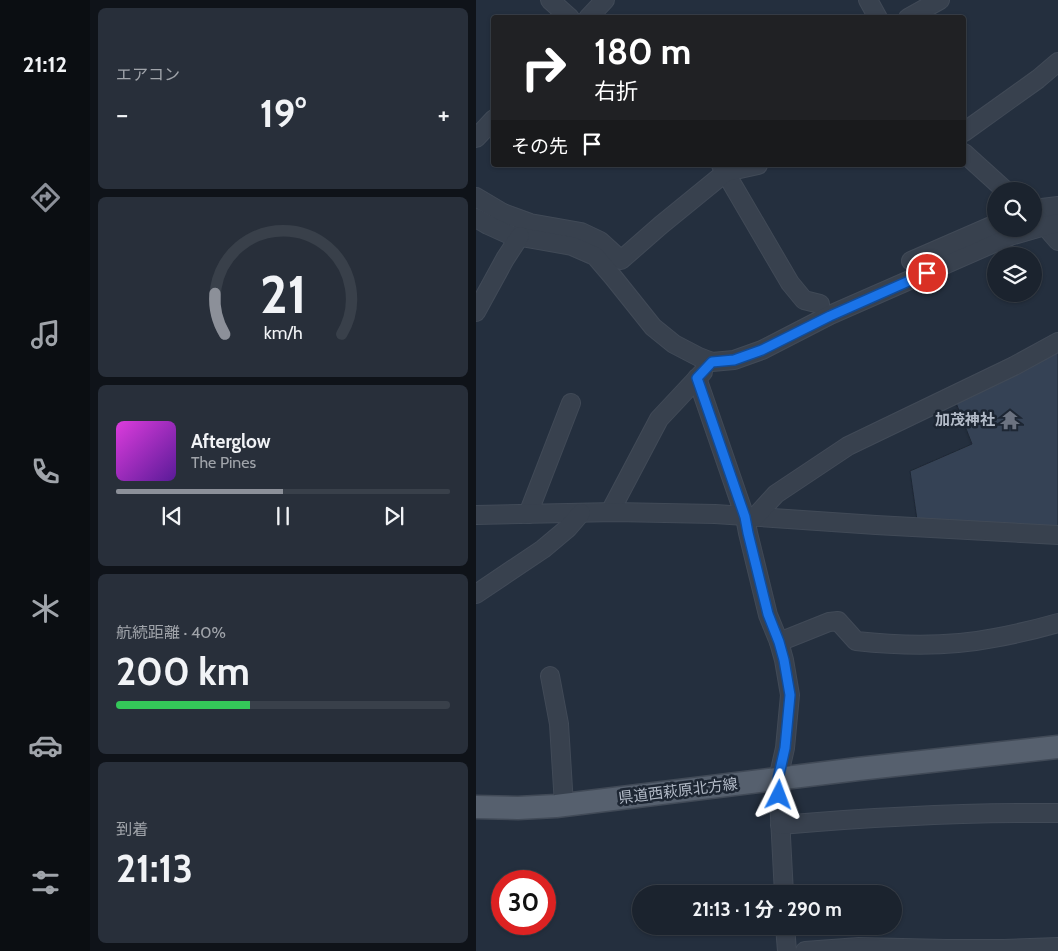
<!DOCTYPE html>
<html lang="ja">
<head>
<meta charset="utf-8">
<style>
	:root { --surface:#1b232e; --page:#282f3a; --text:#f1f3f6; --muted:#a0a4aa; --line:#39404a; --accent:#8c9099 }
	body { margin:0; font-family:Cabin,"Noto Sans JP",sans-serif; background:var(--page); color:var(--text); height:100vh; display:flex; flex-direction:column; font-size:19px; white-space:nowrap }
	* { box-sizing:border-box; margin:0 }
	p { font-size:16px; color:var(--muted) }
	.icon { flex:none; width:28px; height:28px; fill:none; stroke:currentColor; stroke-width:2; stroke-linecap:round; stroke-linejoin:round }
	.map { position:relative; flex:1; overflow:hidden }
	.sheet { display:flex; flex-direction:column; gap:8px; padding:8px; background:#0f1319; width:386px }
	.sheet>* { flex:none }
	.hud { position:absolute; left:15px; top:15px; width:475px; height:152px; border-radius:5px; box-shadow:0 1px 4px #0004,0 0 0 1px var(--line); background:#202124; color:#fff; overflow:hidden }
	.fabs { position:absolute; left:511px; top:182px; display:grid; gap:10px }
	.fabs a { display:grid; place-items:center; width:55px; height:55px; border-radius:50%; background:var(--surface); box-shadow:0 1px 4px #0004,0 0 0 1px var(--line); font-size:25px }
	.speed { position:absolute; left:15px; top:870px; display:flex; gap:10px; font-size:25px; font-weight:700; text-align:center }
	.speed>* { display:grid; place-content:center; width:65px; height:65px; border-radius:50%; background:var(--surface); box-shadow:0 1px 4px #0004,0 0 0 1px var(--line); line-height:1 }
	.speed .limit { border:8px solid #d22; background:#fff; color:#111 }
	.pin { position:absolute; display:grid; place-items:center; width:42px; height:42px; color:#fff; margin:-21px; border:2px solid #fff; border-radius:50%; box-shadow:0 1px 5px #0007 }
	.me { position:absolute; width:55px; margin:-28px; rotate:3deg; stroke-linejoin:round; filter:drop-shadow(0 0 4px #0008) }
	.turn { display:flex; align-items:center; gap:18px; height:105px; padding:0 20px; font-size:22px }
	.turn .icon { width:65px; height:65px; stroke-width:2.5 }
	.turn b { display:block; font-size:35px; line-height:42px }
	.then { display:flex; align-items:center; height:48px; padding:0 20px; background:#0003; gap:10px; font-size:19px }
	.big { font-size:38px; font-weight:700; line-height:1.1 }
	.sheet .widget { flex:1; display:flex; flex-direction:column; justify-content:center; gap:8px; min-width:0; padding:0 18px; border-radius:8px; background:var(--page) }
	.sheet .dial { align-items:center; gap:0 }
	.dial svg { height:130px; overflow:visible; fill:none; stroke:var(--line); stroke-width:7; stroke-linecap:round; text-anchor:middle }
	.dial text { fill:var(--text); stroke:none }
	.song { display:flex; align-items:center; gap:15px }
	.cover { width:60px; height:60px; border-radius:8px; background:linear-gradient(135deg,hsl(300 70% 55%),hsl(270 70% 35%)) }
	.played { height:5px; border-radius:2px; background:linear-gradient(90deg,var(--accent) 50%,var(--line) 50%) }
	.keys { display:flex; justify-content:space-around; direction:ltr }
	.heat { display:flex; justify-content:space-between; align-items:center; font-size:28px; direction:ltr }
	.charge { height:8px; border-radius:4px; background:linear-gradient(90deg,#34c759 40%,var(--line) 0) }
	.trip { position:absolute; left:156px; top:885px; width:270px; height:50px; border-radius:25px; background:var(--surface); box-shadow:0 1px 4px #0004,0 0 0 1px var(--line); font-weight:700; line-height:50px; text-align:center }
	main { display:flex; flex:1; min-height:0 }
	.tabs { display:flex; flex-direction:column; width:90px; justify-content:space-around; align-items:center; background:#0b0e12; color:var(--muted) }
	.tabs .icon { width:35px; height:35px }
	.tabs .current { color:var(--accent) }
	.tabs b { font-size:22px; color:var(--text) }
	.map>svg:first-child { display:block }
	.building { fill:#364354; stroke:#1f2835; filter:url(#shadow) }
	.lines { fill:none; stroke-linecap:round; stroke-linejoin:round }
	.minor-casing { stroke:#414a57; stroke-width:20 }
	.major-casing { stroke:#414a57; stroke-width:25 }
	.minor { stroke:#38414e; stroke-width:18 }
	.major { stroke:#56606e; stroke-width:22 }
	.route-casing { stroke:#114b97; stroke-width:12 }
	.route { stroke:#1a73e8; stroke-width:9 }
	.labels { text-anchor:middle; stroke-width:5; stroke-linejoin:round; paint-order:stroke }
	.poi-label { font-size:15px; font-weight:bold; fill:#b4bcc9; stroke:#1d2633; text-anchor:end }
	.street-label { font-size:15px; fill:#b4bcc9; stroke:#1d2633 }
</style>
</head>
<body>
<main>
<nav class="tabs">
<b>21:12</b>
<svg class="icon current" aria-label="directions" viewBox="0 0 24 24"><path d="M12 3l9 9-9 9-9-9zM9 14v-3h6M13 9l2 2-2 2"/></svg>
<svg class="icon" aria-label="music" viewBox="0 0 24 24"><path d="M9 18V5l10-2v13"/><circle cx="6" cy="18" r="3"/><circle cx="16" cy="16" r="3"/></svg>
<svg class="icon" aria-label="phone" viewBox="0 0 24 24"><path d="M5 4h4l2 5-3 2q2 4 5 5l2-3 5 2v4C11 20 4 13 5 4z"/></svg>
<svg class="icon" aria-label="climate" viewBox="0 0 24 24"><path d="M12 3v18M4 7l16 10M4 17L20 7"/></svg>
<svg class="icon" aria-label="car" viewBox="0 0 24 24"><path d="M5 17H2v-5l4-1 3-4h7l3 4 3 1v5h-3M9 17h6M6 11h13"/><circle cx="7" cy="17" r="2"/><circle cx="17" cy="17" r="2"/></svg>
<svg class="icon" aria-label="filters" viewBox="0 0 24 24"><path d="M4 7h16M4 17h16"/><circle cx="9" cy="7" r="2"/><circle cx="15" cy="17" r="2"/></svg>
</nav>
<section class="sheet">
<div class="widget"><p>エアコン</p>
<div class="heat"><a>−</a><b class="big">19°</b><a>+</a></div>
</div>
<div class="widget dial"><svg viewBox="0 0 100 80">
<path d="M14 69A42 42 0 1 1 86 69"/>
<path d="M14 69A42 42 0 0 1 8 44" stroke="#8c9099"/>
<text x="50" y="56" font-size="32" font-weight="700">21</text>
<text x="50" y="72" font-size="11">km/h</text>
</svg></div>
<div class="widget">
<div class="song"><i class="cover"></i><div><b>Afterglow</b><p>The Pines</p></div></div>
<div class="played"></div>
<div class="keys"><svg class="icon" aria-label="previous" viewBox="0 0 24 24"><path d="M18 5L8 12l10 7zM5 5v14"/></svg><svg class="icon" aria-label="pause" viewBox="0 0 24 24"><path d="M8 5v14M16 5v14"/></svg><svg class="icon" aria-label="next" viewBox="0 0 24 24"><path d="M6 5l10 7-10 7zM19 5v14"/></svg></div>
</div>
<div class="widget"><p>航続距離 · 40%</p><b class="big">200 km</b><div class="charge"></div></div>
<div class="widget"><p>到着</p><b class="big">21:13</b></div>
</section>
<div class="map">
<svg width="582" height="951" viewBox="0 0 582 951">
	<defs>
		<filter id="shadow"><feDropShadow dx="4.5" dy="4.5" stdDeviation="2.5" flood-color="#0009"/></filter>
	</defs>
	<rect width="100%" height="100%" fill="#242f3e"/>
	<path class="building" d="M582,346v189l-140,-8 -8,-56 62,-27 -19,-49z"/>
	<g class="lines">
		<defs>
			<g id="minor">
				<path d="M74,0l20,18"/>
				<path d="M392,0l10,18"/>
				<path d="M112,18l17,-18"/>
				<path d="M432,18l32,-18"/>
				<path d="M488,132l74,-53 20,-17"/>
				<path d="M0,138l18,-19"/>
				<path d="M488,153l42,38"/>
				<path d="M245,165l69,118 14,17 16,4"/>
				<path d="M0,197l27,16 27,10 51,9 19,9 21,19 40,-35 65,-53 32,-7"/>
				<path d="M558,209l24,-3"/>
				<path d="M558,215l11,11 13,15"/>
				<path d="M0,218l12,7 22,10 62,11 23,10 18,21 40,50 21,17 25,13 13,5 22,-2 28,-10 68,-35 180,-79 35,-10 13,-3"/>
				<path d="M435,261l85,-37"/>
				<path d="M0,312l29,-53 15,-23"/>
				<path d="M221,378l48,139 3,16 20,82 11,27 5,18 6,35 -5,53 -7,31 6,115"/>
				<path d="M134,512l49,-93 44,-47"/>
				<path d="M52,514l43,-111"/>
				<path d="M0,515l139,-3 100,2 161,11 182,10"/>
				<path d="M279,517l21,-23 72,-48 166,-80 44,-24"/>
				<path d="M0,594l67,-45 25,-21 13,-15"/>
				<path d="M303,642l50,-20 9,-1 18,20c46,5 93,6 138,-3 22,-4 43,-9 64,-15"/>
				<path d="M74,676l9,48 5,81"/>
				<path d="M304,825c93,-8 185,-13 278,-12"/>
				<path d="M309,926l2,25"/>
				<path d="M329,951l54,-4 87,2h58l54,-2"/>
			</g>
			<path id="major" d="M0,807l42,1 38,-2 302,-37 200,-22"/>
		</defs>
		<use href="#minor" class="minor-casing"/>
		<use href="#major" class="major-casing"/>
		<use href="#minor" class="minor"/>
		<use href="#major" class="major"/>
	</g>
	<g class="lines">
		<defs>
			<path id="route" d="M303,795l-1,-16 7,-31 5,-53 -6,-35 -5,-18 -11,-28 -20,-81 -3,-16 -48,-139 15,-16 22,-2 28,-10 68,-34 97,-43"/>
		</defs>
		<use href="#route" class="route-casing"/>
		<use href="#route" class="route"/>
	</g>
	<defs>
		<symbol id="temple-bare" viewBox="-9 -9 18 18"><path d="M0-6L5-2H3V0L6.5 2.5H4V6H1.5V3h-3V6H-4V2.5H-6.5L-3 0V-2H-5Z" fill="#6b7280" stroke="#1d2633" stroke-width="2.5" paint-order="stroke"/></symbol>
	</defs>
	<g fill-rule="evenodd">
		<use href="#temple-bare" x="520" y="406" width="28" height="28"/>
	</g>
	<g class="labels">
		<g class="poi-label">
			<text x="519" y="425">加茂神社</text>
		</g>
		<g class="street-label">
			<text transform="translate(202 791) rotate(-7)" y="5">県道西萩原北方線</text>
		</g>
	</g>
</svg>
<div class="fabs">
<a><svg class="icon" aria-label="search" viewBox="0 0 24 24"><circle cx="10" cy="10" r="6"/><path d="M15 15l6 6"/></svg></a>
<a><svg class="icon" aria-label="layers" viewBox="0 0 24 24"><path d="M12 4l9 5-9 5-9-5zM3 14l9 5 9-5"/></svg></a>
</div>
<div class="speed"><div class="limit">30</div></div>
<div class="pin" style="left:451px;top:273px;background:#d93025"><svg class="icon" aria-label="arrive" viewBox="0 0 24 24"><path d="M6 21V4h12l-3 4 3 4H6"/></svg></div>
<svg class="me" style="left:303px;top:795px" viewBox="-20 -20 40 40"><path d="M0-17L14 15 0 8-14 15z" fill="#1a73e8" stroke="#fff" stroke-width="4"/></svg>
<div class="trip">21:13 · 1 分 · 290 m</div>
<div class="hud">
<div class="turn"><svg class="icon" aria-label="right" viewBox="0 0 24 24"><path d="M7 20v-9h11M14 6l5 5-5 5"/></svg><div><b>180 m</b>右折</div></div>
<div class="then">その先<svg class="icon" aria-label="arrive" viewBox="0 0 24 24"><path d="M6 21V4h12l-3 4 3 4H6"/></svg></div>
</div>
</div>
</main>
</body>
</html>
